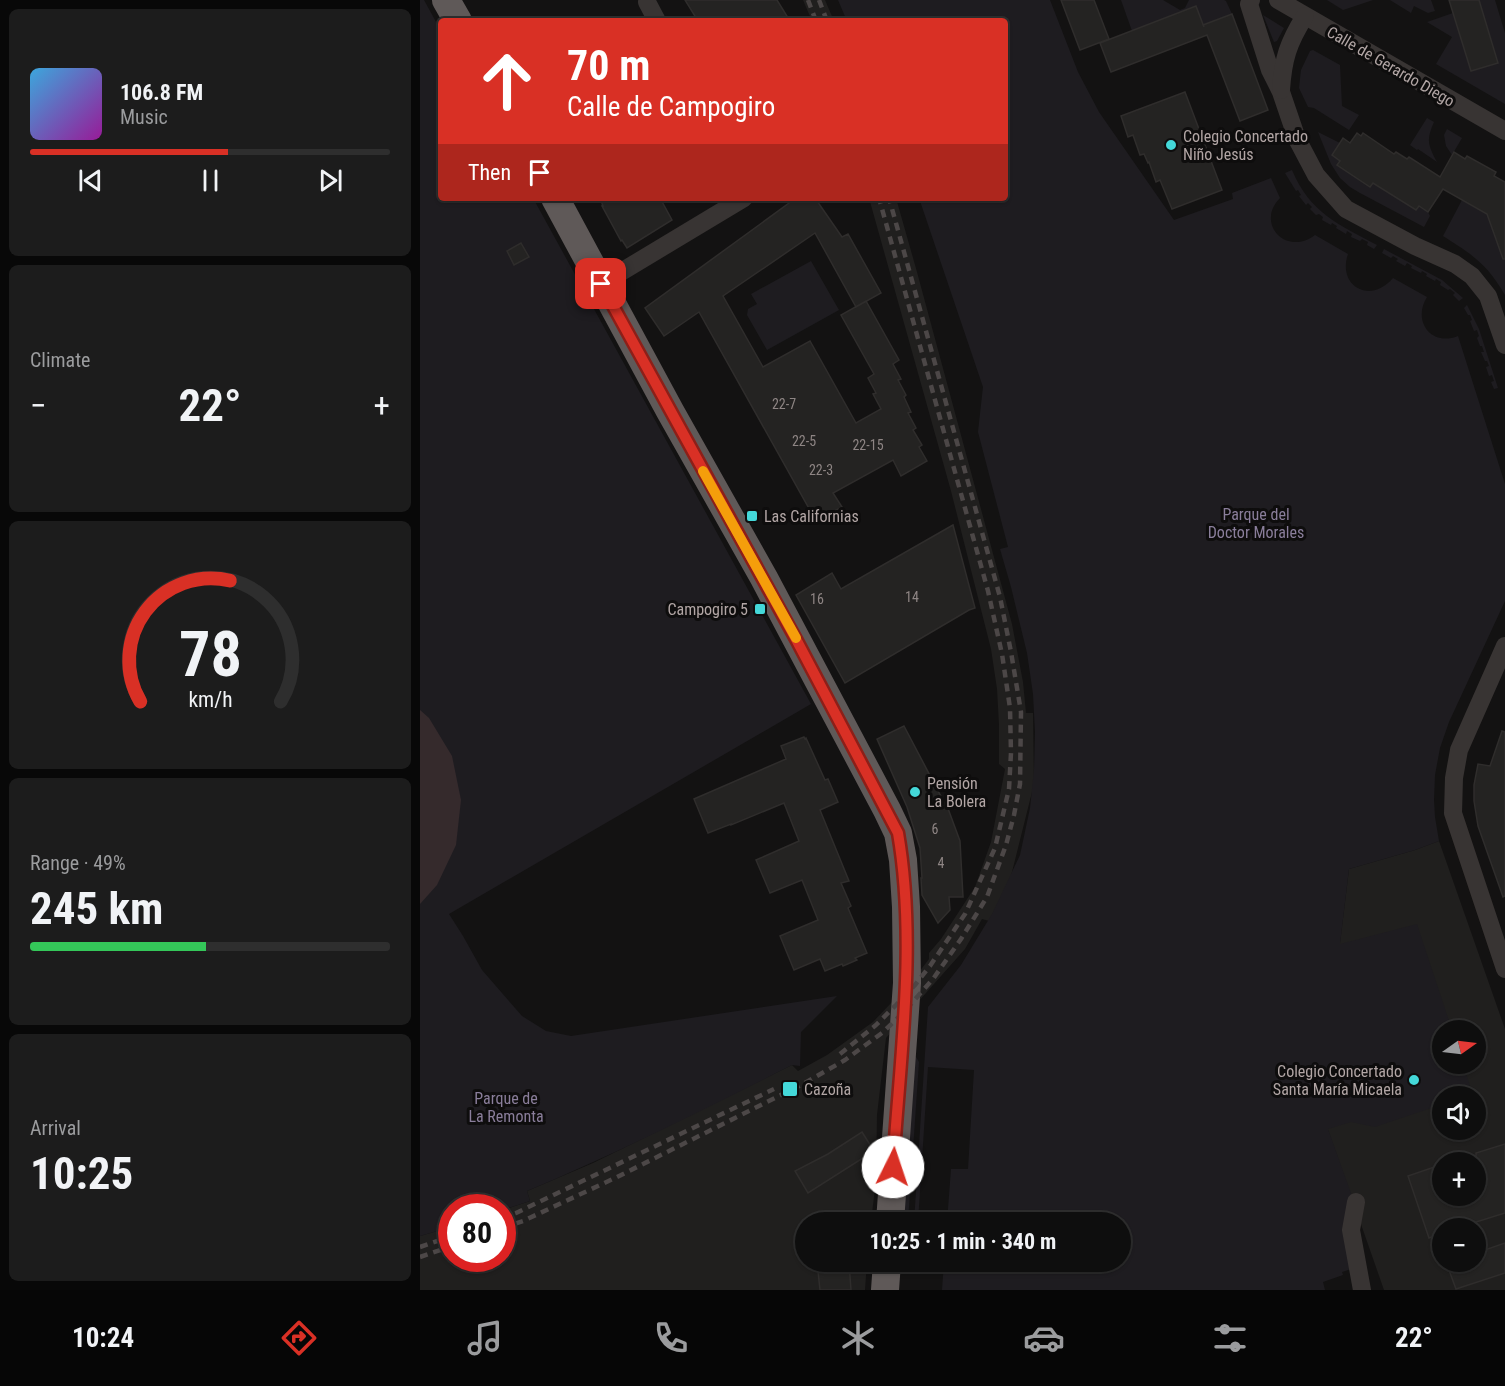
<!DOCTYPE html>
<html lang="en">
<head>
<meta charset="utf-8">
<style>
	:root { --surface:#0e0e0e; --page:#1c1c1c; --text:#f1f3f6; --muted:#9b9c9e; --line:#2e2e2e; --accent:#d93025 }
	body { margin:0; font-family:"Roboto Condensed",sans-serif; background:var(--page); color:var(--text); height:100vh; display:flex; flex-direction:column; font-size:22px; white-space:nowrap }
	* { box-sizing:border-box; margin:0 }
	p { font-size:20px; color:var(--muted) }
	.icon { flex:none; width:33px; height:33px; fill:none; stroke:currentColor; stroke-width:2; stroke-linecap:round; stroke-linejoin:round }
	.map { position:relative; flex:1; overflow:hidden }
	.sheet { display:flex; flex-direction:column; gap:9px; padding:9px; background:#080808; width:420px }
	.sheet>* { flex:none }
	.hud { position:absolute; left:18px; top:18px; width:570px; height:183px; border-radius:6px; box-shadow:0 2px 4px #0004,0 0 0 2px var(--line); background:#d93025; color:#fff; overflow:hidden }
	.needle { width:39px; rotate:76deg }
	.buttons { position:absolute; left:1012px; top:1020px; display:grid; gap:12px }
	.buttons a { display:grid; place-items:center; width:54px; height:54px; border-radius:50%; background:var(--surface); box-shadow:0 2px 4px #0004,0 0 0 2px var(--line); font-size:30px }
	.speed { position:absolute; left:18px; top:1194px; display:flex; gap:12px; font-size:30px; font-weight:700; text-align:center }
	.speed>* { display:grid; place-content:center; width:78px; height:78px; border-radius:50%; background:var(--surface); box-shadow:0 2px 4px #0004,0 0 0 2px var(--line); line-height:1 }
	.speed .limit { border:9px solid #d22; background:#fff; color:#111 }
	.pin { position:absolute; display:grid; place-items:center; width:51px; height:51px; color:#fff; margin:-26px; border-radius:12px; box-shadow:0 3px 9px #0006 }
	.me { position:absolute; width:66px; margin:-33px; rotate:4deg; stroke-linejoin:round; filter:drop-shadow(0 0 4px #0008) }
	.turn { display:flex; align-items:center; gap:21px; height:126px; padding:0 30px; font-size:27px }
	.turn .icon { width:78px; height:78px; stroke-width:2.5 }
	.turn b { display:block; font-size:42px; line-height:51px }
	.then { display:flex; align-items:center; height:57px; padding:0 30px; background:#0003; gap:12px; font-size:22px }
	.big { font-size:45px; font-weight:700; line-height:1.1 }
	.sheet .tile { flex:1; display:flex; flex-direction:column; justify-content:center; gap:9px; min-width:0; padding:0 21px; border-radius:9px; background:var(--page) }
	.sheet .dial { align-items:center; gap:0 }
	.dial svg { height:156px; overflow:visible; fill:none; stroke:var(--line); stroke-width:7; stroke-linecap:round; text-anchor:middle }
	.dial text { fill:var(--text); stroke:none }
	.song { display:flex; align-items:center; gap:18px }
	.cover { width:72px; height:72px; border-radius:9px; background:linear-gradient(135deg,hsl(200 70% 55%),hsl(300 70% 35%)) }
	.played { height:6px; border-radius:3px; background:linear-gradient(90deg,var(--accent) 55%,var(--line) 55%) }
	.keys { display:flex; justify-content:space-around; direction:ltr }
	.heat { display:flex; justify-content:space-between; align-items:center; font-size:33px; direction:ltr }
	.charge { height:9px; border-radius:4px; background:linear-gradient(90deg,#34c759 49%,var(--line) 0) }
	.trip { position:absolute; left:375px; top:1212px; width:336px; height:60px; border-radius:30px; background:var(--surface); box-shadow:0 2px 4px #0004,0 0 0 2px var(--line); font-weight:700; line-height:60px; text-align:center }
	.tabs { display:flex; height:96px; justify-content:space-around; align-items:center; background:#060606; color:var(--muted) }
	.tabs .icon { width:42px; height:42px }
	.tabs .selected { color:var(--accent) }
	.tabs b { font-size:27px; color:var(--text) }
	main { display:flex; flex:1; min-height:0 }
	.map>svg:first-child { display:block }
	.built { fill:#201f1e; fill-rule:evenodd }
	.green { fill:#1e1c20 }
	.water { fill:#352a2c }
	.building { fill:#242322; stroke:#2f2d2c; stroke-width:1.5 }
	.lines { fill:none; stroke-linecap:round; stroke-linejoin:round }
	.minor { stroke:#383433; stroke-width:18 }
	.trunk { stroke:#5f5958; stroke-width:28 }
	.rail { stroke:#4c4747; stroke-width:4.5; stroke-dasharray:8 6; stroke-linecap:butt }
	.route-casing { stroke:#8d1f18; stroke-width:15 }
	.route { stroke:#d93025; stroke-width:10 }
	.slow { stroke:#f59e0b; stroke-width:10 }
	.poi-dot { fill:#44d8d9; stroke:#0e0d0d; stroke-width:2 }
	.labels { text-anchor:middle; stroke-width:6; stroke-linejoin:round; paint-order:stroke }
	.number-label { font-size:14px; fill:#8e8584 }
	.street-label { font-size:16px; fill:#b2a6a5; stroke:#0e0d0d }
	.poi-label { font-size:16px; fill:#b2a6a5; stroke:#0e0d0d; text-anchor:start }
	.park-label { font-size:16px; fill:#8a7e9b; stroke:#0e0d0d }
</style>
</head>
<body>
<main>
<section class="sheet">
<div class="tile">
<div class="song"><i class="cover"></i><div><b>106.8 FM</b><p>Music</p></div></div>
<div class="played"></div>
<div class="keys"><svg class="icon" aria-label="previous" viewBox="0 0 24 24"><path d="M18 5L8 12l10 7zM5 5v14"/></svg><svg class="icon" aria-label="pause" viewBox="0 0 24 24"><path d="M8 5v14M16 5v14"/></svg><svg class="icon" aria-label="next" viewBox="0 0 24 24"><path d="M6 5l10 7-10 7zM19 5v14"/></svg></div>
</div>
<div class="tile"><p>Climate</p>
<div class="heat"><a>−</a><b class="big">22°</b><a>+</a></div>
</div>
<div class="tile dial"><svg viewBox="0 0 100 80">
<path d="M14 69A42 42 0 1 1 86 69"/>
<path d="M14 69A42 42 0 0 1 60 7" stroke="#d93025"/>
<text x="50" y="56" font-size="32" font-weight="700">78</text>
<text x="50" y="72" font-size="11">km/h</text>
</svg></div>
<div class="tile"><p>Range · 49%</p><b class="big">245 km</b><div class="charge"></div></div>
<div class="tile"><p>Arrival</p><b class="big">10:25</b></div>
</section>
<div class="map">
<svg width="1085" height="1290" viewBox="0 0 1085 1290">
	<rect width="100%" height="100%" fill="#131212"/>
	<g class="built">
		<path d="M383,0h22l9,21h-22z"/>
		<path d="M449,198h27l21,74 95,352 11,58 3,31h7l1,71 -24,96 -21,41 -7,-2 -17,30 -79,89 -9,77 -1,65 -5,42h-65v40h61l-2,28h-445v-54l31,-9 1,31h50l1,-48 27,-9 -3,-10 66,-28 199,-98 6,6 29,-16 46,-33 40,-42 16,-21v-6l12,-14 34,-52 16,-45 14,-73 -6,-5v-39l-2,-36 -6,-40 -40,-158z"/>
		<path d="M1019,841l66,188v261h-121l-64,-183 29,-238 66,-19zM1023,1030h33v34h-33zM1023,1096h33v34h-33zM1023,1162h33v34h-33zM1023,1228h33v34h-33z"/>
	</g>
	<g class="green">
		<path d="M0,0h4l17,31v167h92l278,506 -362,210 14,22 19,34 40,46 24,15 25,5 266,-40 -36,36 -1,34 -8,-1c-87,44 -175,88 -265,126l3,10 -27,9 -1,-2h-50l-1,19 -31,9z"/>
		<path d="M418,0h212l28,72 21,40 75,108 59,-21 -1,-6 39,-15 9,20c-25,25 6,59 35,37l33,19c-11,32 22,51 45,24l34,19c-15,24 4,50 31,39l47,148v117l-56,121 -9,26 -5,27 -1,25 1,17 4,24 -24,9 -66,19 -9,75 77,-20 35,106h-9v34h20l10,31 -6,1h-24v8l-68,23 -24,-5 -23,7 24,67 -1,73 -9,3 1,3 -20,7 2,8h-383l2,-28h176v-40h-173l4,-53h17l6,-99 -46,-3 -10,155h-4l14,-215 33,-42 31,-51 28,-59 10,-47 4,-38 1,-38 -2,-38 -6,-41 -16,-66 -11,-38 8,-2 -30,-115 5,-45 -64,-189h86v-177h-158z"/>
		<path d="M701,0h42l17,10 5,-2 4,-8h35l2,1 6,13 -29,11 -71,6z"/>
		<path d="M907,0h46l-30,10z"/>
		<path d="M970,0h41l4,11 -7,2 -14,-7 -3,7z"/>
		<path d="M1059,0h16l10,33v71l-69,-40 16,-27 -25,-15 26,-9 18,58 27,-9z"/>
		<path d="M843,15l21,13 -7,13 -3,1z"/>
		<path d="M893,50l27,15 2,41 17,9 -10,15 -35,-22 -6,-1 -9,-19 2,-18 9,-19z"/>
		<path d="M1007,118l7,4c-8,18 -6,23 3,40l-19,-13 -1,1 -7,-5z"/>
		<path d="M1027,129l15,9 -10,17 -6,-9 -2,-11z"/>
		<path d="M898,132l22,11 -8,12 8,6 -2,4 32,22 3,-4 43,27 3,-4 9,6 2,4 -6,11 -64,-34 -10,-6 -10,-9 -9,-14z"/>
		<path d="M872,170c18,43 46,54 85,75l-3,4 -7,-4 1,-3 -6,-3 -2,2 -9,-4 1,-3 -5,-3 -1,3 -10,-6 1,-2 -5,-3 -1,2 -9,-5 1,-3 -4,-3 -3,1 -6,-6 2,-2 -4,-4 -2,2 -7,-9 2,-1 -3,-5 -2,1 -11,-18z"/>
		<path d="M1042,200l16,9 12,1 -1,10 13,36 3,-1v40c-18,-31 -32,-40 -62,-59z"/>
		<path d="M964,249l58,31 21,18 -4,3 -6,-6 2,-2 -5,-4 -2,1 -8,-5 1,-3 -5,-3 -1,2 -9,-5 1,-2 -5,-3 -1,2 -10,-5 1,-2 -5,-3 -2,3 -9,-5 2,-2 -5,-3 -2,2 -9,-5z"/>
		<path d="M391,261l28,49 -72,40 -20,-35 1,-6 9,-5 -6,-10z"/>
		<path d="M1047,305l12,24 19,59 -4,1 -3,-7 3,-1 -2,-6 -3,1 -3,-9 3,-1 -2,-5h-2l-4,-9h3l-2,-6h-2l-3,-8 2,-2 -2,-6 -3,1 -4,-10 2,-1 -2,-5h-2l-4,-7z"/>
		<path d="M495,1057h1l3,5 -11,160h-5z"/>
	</g>
	<path class="water" d="M0,710l9,8 23,38 9,44 -5,45 -19,40 -17,19z"/>
	<g class="building">
		<path d="M265,0h92l13,21h-92z"/>
		<path d="M641,0h33l15,39 -29,11z"/>
		<path d="M1029,0h30l19,63 -27,8z"/>
		<path d="M776,6l8,21 -1,-2 29,-11 36,96 -28,11 -33,-86 -96,37 -11,-29z"/>
		<path d="M765,92l37,98 -50,19 -12,-29 -4,2 -7,-20 -1,1 -4,-9 -4,1 -7,-20 -5,2 -7,-21z"/>
		<path d="M937,133l4,3 2,-3 31,21 2,-2 11,7 2,-2 31,20 14,-25 11,7 2,-3 29,16 -2,4 11,6v77h-2l-16,-45 -44,-25 -15,23 -9,-6 -3,4 -43,-27 -3,4 -33,-22 3,-4 -8,-6 11,-17 7,5z"/>
		<path d="M180,198h60l12,22 -45,28 -5,-8 -1,1 -19,-35h1z"/>
		<path d="M376,198h19l27,39 6,-3 33,59 -25,14 -41,-74 -92,63 40,71 47,-26 46,82 25,-14 -8,-15 3,-1 -8,-15 6,-4 -33,-59 25,-14 33,59 -6,4 8,15 -3,1 8,15 -2,2 7,15 -3,1 8,15 -3,2 9,15 -3,2 8,14 -26,15 -8,-16 -60,33 9,14 -26,14 -117,-209 -35,24 -19,-28z"/>
		<path d="M101,243l8,14 -15,8 -7,-14z"/>
		<path d="M533,525l22,83 -6,2 -124,73 -49,-88 36,-22 9,16z"/>
		<path d="M484,726l41,78 1,-1 14,38 3,56h-14l1,13 -12,13 -16,-28 -1,-17h1l-2,-30 -13,-41 -30,-68z"/>
		<path d="M1082,731l3,1v164l-2,1 -25,-71 -4,-25v-16l4,-21 12,2z"/>
		<path d="M384,737l1,2 1,-1 19,42 3,-1 10,23 -18,8 29,71 -8,2 10,23 -3,2 19,45 -12,5 2,2 -14,6 -1,-2 -17,7 -5,-12 -26,11 -14,-34 38,-16 -16,-40 -32,13 -14,-33 43,-19 -15,-38 -53,22v-1l-23,9 -14,-34 92,-40 -5,-13z"/>
		<path d="M442,1132l12,19 -66,42 -13,-22 33,-17z"/>
		<path d="M1085,1144v69l-48,15h-14v5l-14,5 -21,-62 35,-12v32h33v-43z"/>
		<path d="M1085,1243v30l-49,16 -10,-27h30v-9z"/>
		<path d="M397,1262h32l2,28h-31z"/>
	</g>
	<g class="lines">
		<g class="minor">
			<path d="M831,0l-2,4 21,66 11,22 16,47 19,36 30,34 69,37 40,18 17,12 16,20 17,49"/>
			<path d="M858,0l227,131"/>
			<path d="M227,2l10,19"/>
			<path d="M861,90c2,-31 7,-47 24,-74"/>
			<path d="M181,284l143,-86"/>
			<path d="M1085,646l-46,104 -5,28 -1,35 52,156"/>
			<path d="M936,1202l-5,28 11,60"/>
		</g>
		<g class="trunk">
			<path d="M26,0l12,21"/>
			<path d="M135,198l115,213 94,167 123,232 11,23 5,27 3,47 1,76 -17,239"/>
			<path d="M465,1290l2,-28"/>
		</g>
		<g class="rail">
			<path d="M388,0l8,21"/>
			<path d="M399,0l8,21"/>
			<path d="M420,1054l36,-29 20,-20 19,-20 15,-19 35,-52 30,-66 14,-59 2,-36 -1,-45 -8,-54 -14,-63 -109,-393"/>
			<path d="M82,1218l14,-5 258,-124"/>
			<path d="M82,1228l21,-7 92,-43 188,-94 42,-24 37,-27 21,-20 30,-34 28,-40 26,-42 19,-52 8,-30 6,-31 1,-72 -10,-60 -11,-55 -111,-399"/>
			<path d="M0,1247l32,-11"/>
			<path d="M0,1257l32,-11"/>
		</g>
	</g>
	<g class="lines">
		<defs>
			<path id="route" d="M181,284l196,357 101,192c19,110 2,223 -5,334"/>
		</defs>
		<use href="#route" class="route-casing"/>
		<use href="#route" class="route"/>
		<path class="slow" d="M283,471l93,167"/>
	</g>
	<g class="poi-dot">
		<circle cx="751" cy="145" r="6"/>
		<rect x="326" y="510" width="12" height="12" rx="3"/>
		<rect x="334" y="603" width="12" height="12" rx="3"/>
		<circle cx="495" cy="792" r="6"/>
		<circle cx="994" cy="1080" r="6"/>
		<rect x="362" y="1081" width="16" height="16" rx="3"/>
	</g>
	<g class="labels">
		<g class="number-label">
			<text x="364" y="409">22-7</text>
			<text x="384" y="446">22-5</text>
			<text x="448" y="450">22-15</text>
			<text x="401" y="475">22-3</text>
			<text x="492" y="602">14</text>
			<text x="397" y="604">16</text>
			<text x="515" y="834">6</text>
			<text x="521" y="868">4</text>
		</g>
		<g class="street-label">
			<text transform="translate(971 66) rotate(30)" y="6">Calle de Gerardo Diego</text>
		</g>
		<g class="poi-label">
			<text x="763" y="142">Colegio Concertado<tspan x="763" dy="18">Niño Jesús</tspan></text>
			<text x="344" y="522">Las Californias</text>
			<text x="328" y="615" text-anchor="end">Campogiro 5</text>
			<text x="507" y="789">Pensión<tspan x="507" dy="18">La Bolera</tspan></text>
			<text x="982" y="1077" text-anchor="end">Colegio Concertado<tspan x="982" dy="18">Santa María Micaela</tspan></text>
			<text x="384" y="1095">Cazoña</text>
		</g>
		<g class="park-label">
			<text x="836" y="520">Parque del<tspan x="836" dy="18">Doctor Morales</tspan></text>
			<text x="86" y="1104">Parque de<tspan x="86" dy="18">La Remonta</tspan></text>
		</g>
	</g>
</svg>
<div class="buttons">
<a><svg class="needle" viewBox="-14 -14 28 28"><path d="M0-13l5 13h-10z" fill="#e53935"/><path d="M0 13l5-13h-10z" fill="#9b9c9e"/></svg></a>
<a><svg class="icon" aria-label="sound" viewBox="0 0 24 24"><path d="M4 9h4l5-4v14l-5-4H4zM17 9q2 3 0 6"/></svg></a>
<a>+</a>
<a>−</a>
</div>
<div class="speed"><div class="limit">80</div></div>
<div class="pin" style="left:181px;top:284px;background:#d93025"><svg class="icon" aria-label="arrive" viewBox="0 0 24 24"><path d="M6 21V4h12l-3 4 3 4H6"/></svg></div>
<svg class="me" style="left:473px;top:1167px" viewBox="-20 -20 40 40"><circle r="19" fill="#fff"/><path d="M0-13L10 11 0 6-10 11z" fill="#d93025"/></svg>
<div class="trip">10:25 · 1 min · 340 m</div>
<div class="hud">
<div class="turn"><svg class="icon" aria-label="ahead" viewBox="0 0 24 24"><path d="M12 20V5M6 11l6-6 6 6"/></svg><div><b>70 m</b>Calle de Campogiro</div></div>
<div class="then">Then<svg class="icon" aria-label="arrive" viewBox="0 0 24 24"><path d="M6 21V4h12l-3 4 3 4H6"/></svg></div>
</div>
</div>
</main>
<nav class="tabs">
<b>10:24</b>
<svg class="icon selected" aria-label="directions" viewBox="0 0 24 24"><path d="M12 3l9 9-9 9-9-9zM9 14v-3h6M13 9l2 2-2 2"/></svg>
<svg class="icon" aria-label="music" viewBox="0 0 24 24"><path d="M9 18V5l10-2v13"/><circle cx="6" cy="18" r="3"/><circle cx="16" cy="16" r="3"/></svg>
<svg class="icon" aria-label="phone" viewBox="0 0 24 24"><path d="M5 4h4l2 5-3 2q2 4 5 5l2-3 5 2v4C11 20 4 13 5 4z"/></svg>
<svg class="icon" aria-label="climate" viewBox="0 0 24 24"><path d="M12 3v18M4 7l16 10M4 17L20 7"/></svg>
<svg class="icon" aria-label="car" viewBox="0 0 24 24"><path d="M5 17H2v-5l4-1 3-4h7l3 4 3 1v5h-3M9 17h6M6 11h13"/><circle cx="7" cy="17" r="2"/><circle cx="17" cy="17" r="2"/></svg>
<svg class="icon" aria-label="filters" viewBox="0 0 24 24"><path d="M4 7h16M4 17h16"/><circle cx="9" cy="7" r="2"/><circle cx="15" cy="17" r="2"/></svg>
<b>22°</b>
</nav>
</body>
</html>
